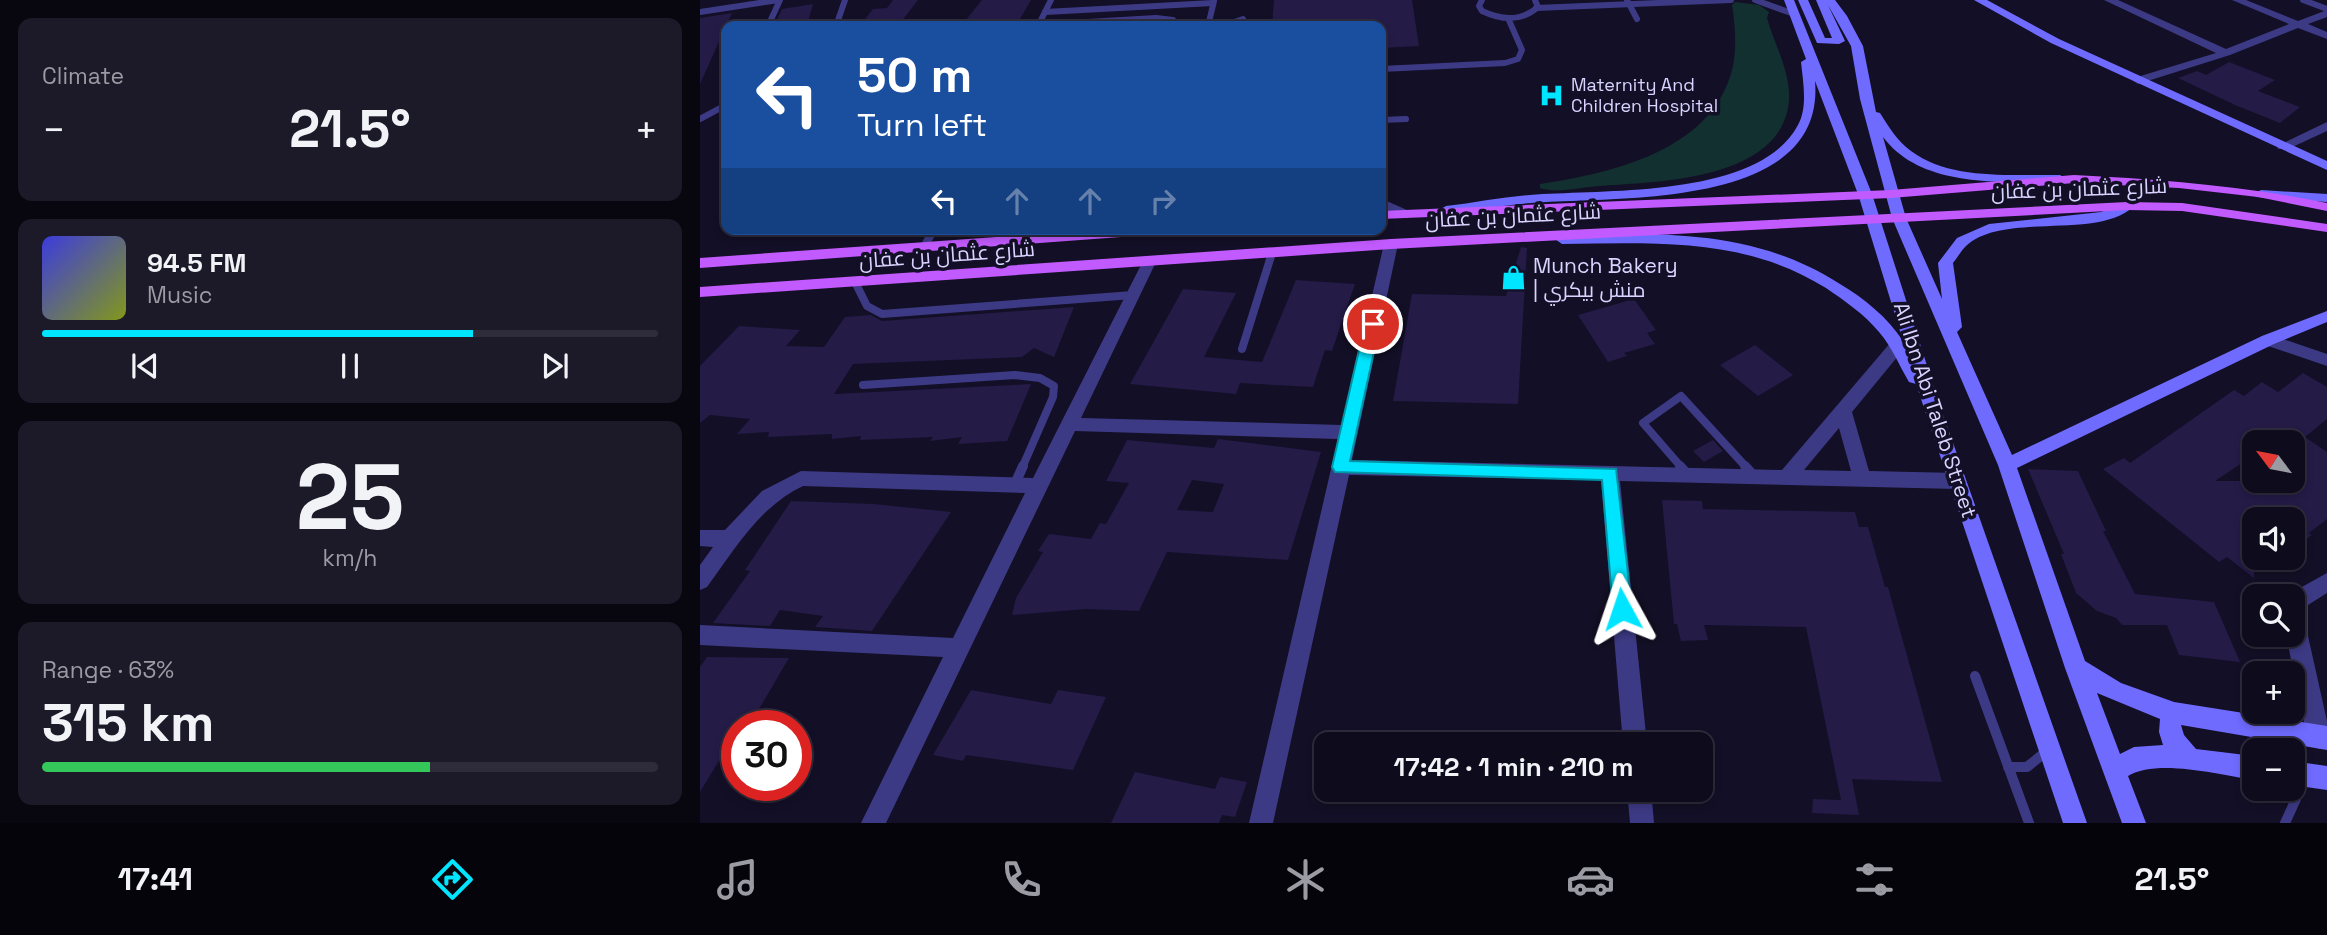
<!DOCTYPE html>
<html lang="en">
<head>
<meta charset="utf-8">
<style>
	:root { --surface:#0e0b1c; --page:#1c1929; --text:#f1f3f6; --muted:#9b9ba3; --line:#2e2b3b; --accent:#00e5ff }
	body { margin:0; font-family:"Space Grotesk",Cairo,sans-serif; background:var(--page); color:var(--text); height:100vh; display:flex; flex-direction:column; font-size:26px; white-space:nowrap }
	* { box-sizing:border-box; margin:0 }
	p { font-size:23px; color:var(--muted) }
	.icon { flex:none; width:38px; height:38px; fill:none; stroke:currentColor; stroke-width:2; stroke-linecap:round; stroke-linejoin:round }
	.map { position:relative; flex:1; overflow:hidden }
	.sheet { display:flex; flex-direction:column; gap:18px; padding:18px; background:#08060f; width:700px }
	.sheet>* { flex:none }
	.banner { position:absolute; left:21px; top:21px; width:665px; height:214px; border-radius:14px; box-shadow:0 4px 10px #0003,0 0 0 2px var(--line); background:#1a4fa0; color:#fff; overflow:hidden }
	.needle { width:46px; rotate:302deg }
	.tools { position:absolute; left:1542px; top:430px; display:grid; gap:14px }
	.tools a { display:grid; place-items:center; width:63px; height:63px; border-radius:14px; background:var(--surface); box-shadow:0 4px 10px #0003,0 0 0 2px var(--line); font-size:35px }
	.speed { position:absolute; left:21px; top:710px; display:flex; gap:14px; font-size:35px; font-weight:700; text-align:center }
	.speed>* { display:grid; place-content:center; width:91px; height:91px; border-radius:50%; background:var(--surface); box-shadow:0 4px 10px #0003,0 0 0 2px var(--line); line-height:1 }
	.speed .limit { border:10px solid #d22; background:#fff; color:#111 }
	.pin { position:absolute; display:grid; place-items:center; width:60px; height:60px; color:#fff; margin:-30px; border:4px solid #fff; border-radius:50%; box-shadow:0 2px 7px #0007 }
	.me { position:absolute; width:77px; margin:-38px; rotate:355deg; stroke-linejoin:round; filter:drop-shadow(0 0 5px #0008) }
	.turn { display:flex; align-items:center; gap:24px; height:147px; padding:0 21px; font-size:32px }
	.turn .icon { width:91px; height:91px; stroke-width:2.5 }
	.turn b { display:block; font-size:49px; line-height:60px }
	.lanes { display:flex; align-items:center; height:66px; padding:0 21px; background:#0003; justify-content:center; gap:35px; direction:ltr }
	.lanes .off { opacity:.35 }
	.big { font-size:52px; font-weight:700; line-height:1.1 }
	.sheet .widget { flex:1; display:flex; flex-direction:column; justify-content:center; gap:10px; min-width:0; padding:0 24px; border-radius:14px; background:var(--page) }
	.sheet .dial { align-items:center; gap:0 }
	.dial b { font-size:91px; line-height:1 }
	.song { display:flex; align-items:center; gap:21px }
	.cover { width:84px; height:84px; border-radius:10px; background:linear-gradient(135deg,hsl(240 70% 55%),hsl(70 70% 35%)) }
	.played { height:7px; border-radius:4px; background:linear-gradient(90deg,var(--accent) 70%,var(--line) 70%) }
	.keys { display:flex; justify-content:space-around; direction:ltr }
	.heat { display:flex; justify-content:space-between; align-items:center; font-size:38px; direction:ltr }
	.charge { height:10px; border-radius:5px; background:linear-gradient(90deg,#34c759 63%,var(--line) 0) }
	.trip { position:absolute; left:614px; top:732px; width:399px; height:70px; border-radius:14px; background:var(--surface); box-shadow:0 4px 10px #0003,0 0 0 2px var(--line); font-weight:700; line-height:70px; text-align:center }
	.dock { display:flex; height:112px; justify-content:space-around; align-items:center; background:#06040b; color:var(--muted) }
	.dock .icon { width:49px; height:49px }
	.dock .current { color:var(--accent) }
	.dock b { font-size:32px; color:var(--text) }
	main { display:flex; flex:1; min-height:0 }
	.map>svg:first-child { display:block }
	.green { fill:#12302f }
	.building { fill:#241b47; fill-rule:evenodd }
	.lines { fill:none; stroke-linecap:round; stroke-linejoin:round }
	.lane-far2 { stroke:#3d3a85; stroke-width:6 }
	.lane-far1 { stroke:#3d3a85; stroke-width:8 }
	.lane { stroke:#3d3a85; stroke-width:10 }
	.street { fill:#3d3a85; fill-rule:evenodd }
	.secondary { fill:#6f6bff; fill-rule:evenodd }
	.primary { fill:#c25bff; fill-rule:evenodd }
	.route { fill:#00e5ff; stroke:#0095a6; stroke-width:2 }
	.labels { text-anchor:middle; stroke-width:7; stroke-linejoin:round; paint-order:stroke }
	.far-poi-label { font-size:18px; fill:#d9d4ff; stroke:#130f26; text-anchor:start }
	.street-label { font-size:21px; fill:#d9d4ff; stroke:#130f26 }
	.poi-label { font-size:21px; fill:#d9d4ff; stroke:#130f26; text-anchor:start }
</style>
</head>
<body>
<main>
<section class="sheet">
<div class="widget"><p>Climate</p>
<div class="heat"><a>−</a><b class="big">21.5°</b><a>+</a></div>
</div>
<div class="widget">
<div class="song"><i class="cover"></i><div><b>94.5 FM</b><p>Music</p></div></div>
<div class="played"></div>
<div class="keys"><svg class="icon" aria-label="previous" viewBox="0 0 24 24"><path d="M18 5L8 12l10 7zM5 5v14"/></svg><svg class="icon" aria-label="pause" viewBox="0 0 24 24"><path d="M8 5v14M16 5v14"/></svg><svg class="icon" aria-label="next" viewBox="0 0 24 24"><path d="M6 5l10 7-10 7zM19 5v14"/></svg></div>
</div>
<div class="widget dial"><b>25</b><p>km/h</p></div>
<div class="widget"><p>Range · 63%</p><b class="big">315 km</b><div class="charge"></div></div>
</section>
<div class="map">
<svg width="1627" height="823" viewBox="0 0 1627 823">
	<rect width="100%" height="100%" fill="#130f26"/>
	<path class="green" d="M1035,2l24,3 10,7 -2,6c9,32 30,64 19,98 -21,65 -133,66 -187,70 -18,1 -43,8 -59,2v-4c66,-10 158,-30 187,-99 11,-25 9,-54 5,-80z"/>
	<g class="building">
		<path d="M193,0h25l-17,22 -16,1 -2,3h-23l13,-17 14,-1z"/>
		<path d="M282,0h49l-15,26h-55z"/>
		<path d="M574,0h138l7,46 -38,2v-22h-109z"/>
		<path d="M113,4l-6,22h-33l8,-17z"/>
		<path d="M32,13l-32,71v-66z"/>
		<path d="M1529,62l46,18 -17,11 42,16 -20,16 -45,-18 -57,-27 19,-7 9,4z"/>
		<path d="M821,247l6,1 -9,156 -125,-3 19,-107 94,2z"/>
		<path d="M596,280l59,4 -23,67 -7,-1 -12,37 -73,-4 -4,11 -106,-10 53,-95 53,4 -32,64 58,5z"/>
		<path d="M934,299l22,31 -9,3 8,11 -31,9 3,3 -19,6 -30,-47z"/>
		<path d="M374,307l-20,50 -20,-9 -12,9 -169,7 -19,30 197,-10 -24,57 -49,3 4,-7 -32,4 3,-4 -73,3 1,-4 -29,3v-5l-64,3 1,-5 -32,2 13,-15 -40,-4 -10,8v-57l39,-40 61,4 -14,16 38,1 21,-30 26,-2 11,6z"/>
		<path d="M1055,345l38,30 -35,21 -38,-31z"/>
		<path d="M1603,373l24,14v32l-22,18 22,15v67l-18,14 3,2 -20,15v-30h-38v38h17l-17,13v7l-27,-21 -8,5 -116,-93 21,-11 6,5 104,-73 10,6 18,-14 16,10zM1554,443h38v38h-77l39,-26z"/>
		<path d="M518,439l103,13 -33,108 -121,-8 -28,59 -53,-2 -74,6 4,-17 27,-46 -5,-1 11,-17 42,5 9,-16 6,1 23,-41 -23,-2 21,-41 87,8zM492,480l32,4 -11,28 -36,-2z"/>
		<path d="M1013,440l10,11 -19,11 -11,-11z"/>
		<path d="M1328,469l50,2 28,60h-3l32,63 79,8 26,60 -61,-7 -12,-30h-45l-6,-7 -19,-7 -21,-18 -15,-39h3z"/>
		<path d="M962,500l40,1 1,8 152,3 4,15h9l17,60h3l54,195 -90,-3 7,36 -47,-2 1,-14 28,1 -35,-173 -102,-2 4,15 -27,1 -4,-17h-3z"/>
		<path d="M91,501l83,3 77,8 -79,119 -57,-4 8,-11 -43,-6 -10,16 -57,-3 37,-52 -5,-1z"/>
		<path d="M7,657l82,1 -40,68h-12v5l-37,61v-125z"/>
		<path d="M271,690l80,14 7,-14 48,7 -33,73 -107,-15 -3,6 -30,-6z"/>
		<path d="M435,772l80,17 5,-12 27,5 -12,35 -13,-2 -3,8h-108z"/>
	</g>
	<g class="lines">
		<g class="lane-far2">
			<path d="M782,0l-3,6 3,5c19,9 39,11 56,-4l-3,-7"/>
			<path d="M927,0l10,19"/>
			<path d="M1055,0l39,14"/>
			<path d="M1603,0l24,9"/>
			<path d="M836,8l195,-8"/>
			<path d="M0,12l79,-12"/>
			<path d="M345,12l168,-9"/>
			<path d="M68,26l12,-26"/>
			<path d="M136,26l9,-26"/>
			<path d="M338,26l13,-26"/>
			<path d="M364,26l6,-3 86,-5 17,2 -2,6"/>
			<path d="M508,26l6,-25"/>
			<path d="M522,26l21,-7"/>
			<path d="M681,69l124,-6 13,-4 4,-9 -14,-32"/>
			<path d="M0,119l26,-14"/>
			<path d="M681,120l25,-1"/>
		</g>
		<g class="lane-far1">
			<path d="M681,203l25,11"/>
			<path d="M224,247l10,-18"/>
			<path d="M155,282l12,24 15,8 251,-19"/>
			<path d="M542,349l30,-96"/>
			<path d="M163,385l152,-10 25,3 14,8 -1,11 -31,71"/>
			<path d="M982,468l-39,-45 38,-27 66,72"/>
		</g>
		<g class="lane">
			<path d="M980,466l8,9"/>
			<path d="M1045,466l10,11"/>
			<path d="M314,486l9,-20"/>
			<path d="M1275,676l54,147"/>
			<path d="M1308,767h19l21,-17"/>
			<path d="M1585,823l21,-46"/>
		</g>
		<g class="street">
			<path d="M1404,0h14l108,49 63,-25 -57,-24h14l52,21 29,-11v7l-19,7 19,8v7l-29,-11 -68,27 -92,29 -6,-4 2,-2 82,-25z"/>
			<path d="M1627,122v9l-39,18h-10l-1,-3z"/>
			<path d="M691,239l7,5 -46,216 430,10 109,-128 6,-2 8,6 -2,4 -51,62 17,59 88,2 7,3 2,5 -2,5 -7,3 -337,-8 27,263h-24l-22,-264 -252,-5 -76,348h-24l89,-384 -263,-8 -189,392h-25l82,-166 -243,-12v-20l253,13 72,-145 -222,-7c-44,21 -68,63 -96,101l-7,3v-25l13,-18 -13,-1v-16h25l37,-39 39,-20 232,7 111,-219h10l2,3 -75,156 261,7 42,-181zM1139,428l12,43 -47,-1z"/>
			<path d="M1568,334l59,20v12l-65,-22 -2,-4 2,-4z"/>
			<path d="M1627,573v20l-19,12v31l19,85v24l-8,4 -8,-4 -4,-8 -21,-102h6l-1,-42z"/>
			<path d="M927,789h24l3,34h-24z"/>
		</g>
		<g class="secondary">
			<path d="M1084,0h10l78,194 67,209 148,420h-24l-147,-439 -7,-2c-10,-17 -17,-35 -30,-50 -15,-18 -34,-31 -53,-44 -81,-51 -172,-45 -264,-44l-7,-5 7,-5c100,0 190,-6 278,50 25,15 47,33 63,57l-45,-147 -43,-113c11,130 -200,115 -284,122 -29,2 -57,8 -85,11l-7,-4 7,-4c28,-3 56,-9 84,-11 73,-6 229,4 268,-70 10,-18 5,-43 3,-63l5,-3z"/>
			<path d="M1098,0h10l17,38h7l-16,-38h19l12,16 16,30 13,66 4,1c9,14 17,28 31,38 40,30 102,23 149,24l7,4 -7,4c-58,-2 -138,6 -177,-46l23,81 36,81 -4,-36 19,-25 32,-14 112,-12 26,-10 7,4c-36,35 -131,5 -168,40 -5,5 -9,12 -13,17l9,64 -5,5 55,123 250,-119 65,-25v11l-53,22 -257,124 68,193 36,22 53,19 153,24v24l-146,-25 3,10 12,14 58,7v24c-33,-5 -97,-22 -126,-4l18,47h-24l-57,-155 -67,-203 -106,-247 -32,-119 -9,-53 -23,-41 17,36 -6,3 -22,-1zM1397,693l63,26 -1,13 4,13 -29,2 -14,7z"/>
			<path d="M1274,0h13l72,39 268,122v9l-276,-127z"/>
			<path d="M1561,190l66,4v8l-71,-5 -2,-3z"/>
			<path d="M1592,761l35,5v24l-35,-5z"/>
		</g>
		<g class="primary">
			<path d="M1374,175c86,4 169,11 253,28v8l-69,-14 -79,-9 -105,-5 -183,15 -510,21v-8l510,-21z"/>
			<path d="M1427,202l55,1 145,21v8l-145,-21 -55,-1 -736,39 -691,48v-10l691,-48z"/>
			<path d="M409,229h73l-7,4 -475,35v-10z"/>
		</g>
	</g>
	<path class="route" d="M673,319l7,5 -30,137 266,8 16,140 -3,6 -7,2 -6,-2 -3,-6 -11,-129 -267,-8 -3,-5 33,-143z"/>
	<defs>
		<symbol id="hospital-bare" viewBox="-9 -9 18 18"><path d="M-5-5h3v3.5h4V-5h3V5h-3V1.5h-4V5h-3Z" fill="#00e5ff" stroke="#130f26" stroke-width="2.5" paint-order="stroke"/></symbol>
		<symbol id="shop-bare" viewBox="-9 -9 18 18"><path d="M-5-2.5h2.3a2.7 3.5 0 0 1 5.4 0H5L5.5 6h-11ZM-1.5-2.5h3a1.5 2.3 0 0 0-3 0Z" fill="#00e5ff" stroke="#130f26" stroke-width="2.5" paint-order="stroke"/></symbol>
	</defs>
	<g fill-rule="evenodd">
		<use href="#hospital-bare" x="834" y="78" width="35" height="35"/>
		<use href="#shop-bare" x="796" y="260" width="35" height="35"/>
	</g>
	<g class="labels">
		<g class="far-poi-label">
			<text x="871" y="91">Maternity And<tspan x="871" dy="21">Children Hospital</tspan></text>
		</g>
		<g class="street-label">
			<text transform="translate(1379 189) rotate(-2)" y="7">شارع عثمان بن عفان</text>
			<text transform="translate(813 216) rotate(-3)" y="7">شارع عثمان بن عفان</text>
			<text transform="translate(247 255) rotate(-4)" y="7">شارع عثمان بن عفان</text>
			<text transform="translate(1235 410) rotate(72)" y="7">Ali Ibn Abi Taleb Street</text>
		</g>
		<g class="poi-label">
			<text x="833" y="273">Munch Bakery<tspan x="833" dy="24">| منش بيكري</tspan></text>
		</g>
	</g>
</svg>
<div class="tools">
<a><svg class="needle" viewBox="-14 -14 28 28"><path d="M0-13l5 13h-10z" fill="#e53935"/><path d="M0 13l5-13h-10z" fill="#9b9ba3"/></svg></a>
<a><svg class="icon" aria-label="sound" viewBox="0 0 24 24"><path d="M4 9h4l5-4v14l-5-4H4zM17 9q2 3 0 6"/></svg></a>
<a><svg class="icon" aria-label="search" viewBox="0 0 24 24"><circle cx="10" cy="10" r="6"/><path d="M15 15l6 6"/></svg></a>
<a>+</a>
<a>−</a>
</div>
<div class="speed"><div class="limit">30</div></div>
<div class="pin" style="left:673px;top:324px;background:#d93025"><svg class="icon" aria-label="arrive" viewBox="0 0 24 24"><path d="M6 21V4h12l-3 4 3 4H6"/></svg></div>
<svg class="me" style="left:922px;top:609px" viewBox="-20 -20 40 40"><path d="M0-17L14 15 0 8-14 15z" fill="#00e5ff" stroke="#fff" stroke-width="4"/></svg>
<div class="trip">17:42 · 1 min · 210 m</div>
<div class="banner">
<div class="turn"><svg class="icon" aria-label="left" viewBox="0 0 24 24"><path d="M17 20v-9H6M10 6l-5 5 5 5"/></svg><div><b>50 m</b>Turn left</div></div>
<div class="lanes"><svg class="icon" aria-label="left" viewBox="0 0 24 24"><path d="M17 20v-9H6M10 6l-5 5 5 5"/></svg><svg class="icon off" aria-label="ahead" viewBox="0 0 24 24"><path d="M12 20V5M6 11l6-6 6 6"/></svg><svg class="icon off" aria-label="ahead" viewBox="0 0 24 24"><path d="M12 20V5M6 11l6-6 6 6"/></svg><svg class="icon off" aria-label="right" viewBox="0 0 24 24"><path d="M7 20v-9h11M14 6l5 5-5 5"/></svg></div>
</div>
</div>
</main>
<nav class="dock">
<b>17:41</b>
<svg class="icon current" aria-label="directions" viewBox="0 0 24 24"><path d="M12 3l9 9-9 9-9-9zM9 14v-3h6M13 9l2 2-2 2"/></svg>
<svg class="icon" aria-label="music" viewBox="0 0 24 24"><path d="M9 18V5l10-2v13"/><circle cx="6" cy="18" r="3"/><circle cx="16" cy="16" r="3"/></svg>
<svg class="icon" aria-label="phone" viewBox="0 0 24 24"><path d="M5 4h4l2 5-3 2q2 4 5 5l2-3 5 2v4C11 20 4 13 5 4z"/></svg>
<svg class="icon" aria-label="climate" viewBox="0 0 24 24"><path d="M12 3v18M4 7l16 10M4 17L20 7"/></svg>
<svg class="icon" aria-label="car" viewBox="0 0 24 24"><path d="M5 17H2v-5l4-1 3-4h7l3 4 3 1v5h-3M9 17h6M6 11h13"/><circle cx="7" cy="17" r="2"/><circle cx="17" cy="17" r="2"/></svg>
<svg class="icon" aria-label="filters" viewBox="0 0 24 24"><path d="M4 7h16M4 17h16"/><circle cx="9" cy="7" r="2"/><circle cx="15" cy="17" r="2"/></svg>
<b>21.5°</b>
</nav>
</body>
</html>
